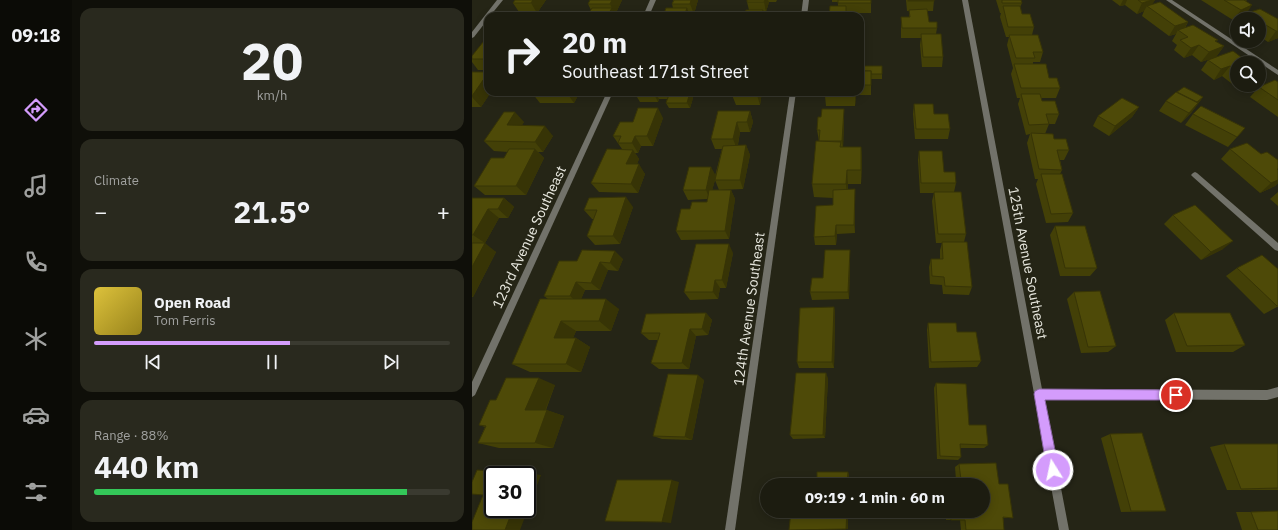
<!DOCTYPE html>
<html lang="en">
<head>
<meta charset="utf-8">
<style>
	:root { --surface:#1c1c10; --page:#29291e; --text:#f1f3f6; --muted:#a0a19f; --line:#3a3a30; --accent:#d49cfc }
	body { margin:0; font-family:"IBM Plex Sans",sans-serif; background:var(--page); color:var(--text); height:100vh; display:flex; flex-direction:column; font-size:15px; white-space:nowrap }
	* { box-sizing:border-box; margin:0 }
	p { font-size:13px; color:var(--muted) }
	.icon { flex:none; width:22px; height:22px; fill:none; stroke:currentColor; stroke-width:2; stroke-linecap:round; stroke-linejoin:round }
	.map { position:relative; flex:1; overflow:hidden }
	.details { display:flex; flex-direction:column; gap:8px; padding:8px; background:#0f0f09; width:400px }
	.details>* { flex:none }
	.banner { position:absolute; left:12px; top:12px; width:380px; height:84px; border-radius:12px; box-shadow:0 2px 10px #0003,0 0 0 1px var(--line); background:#1c1c10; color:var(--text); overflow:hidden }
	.controls { position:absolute; left:758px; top:12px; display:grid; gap:8px }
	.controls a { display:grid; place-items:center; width:36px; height:36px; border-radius:50%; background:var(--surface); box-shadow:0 2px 10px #0003,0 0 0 1px var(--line); font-size:20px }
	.speed { position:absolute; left:12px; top:466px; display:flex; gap:8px; font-size:20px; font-weight:700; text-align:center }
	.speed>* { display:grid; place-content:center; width:52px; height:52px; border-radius:50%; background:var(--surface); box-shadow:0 2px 10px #0003,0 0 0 1px var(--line); line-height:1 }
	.speed .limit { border:2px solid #111; border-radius:6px; background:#fff; color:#111 }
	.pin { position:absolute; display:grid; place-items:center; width:34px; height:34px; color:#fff; margin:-17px; border:2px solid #fff; border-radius:50%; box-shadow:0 1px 4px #0007 }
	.me { position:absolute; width:44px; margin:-22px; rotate:350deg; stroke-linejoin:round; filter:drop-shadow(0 0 3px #0008) }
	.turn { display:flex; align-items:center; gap:14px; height:84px; padding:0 12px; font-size:18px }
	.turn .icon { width:52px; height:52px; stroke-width:2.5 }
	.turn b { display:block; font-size:28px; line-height:34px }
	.big { font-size:30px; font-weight:700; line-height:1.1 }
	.details .widget { flex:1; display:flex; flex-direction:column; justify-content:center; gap:6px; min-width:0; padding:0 14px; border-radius:12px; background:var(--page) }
	.details .dial { align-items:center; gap:0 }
	.dial b { font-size:52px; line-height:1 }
	.song { display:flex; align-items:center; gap:12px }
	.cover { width:48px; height:48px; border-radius:6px; background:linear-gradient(135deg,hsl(50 70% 55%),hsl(50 70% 35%)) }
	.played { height:4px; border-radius:2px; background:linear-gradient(90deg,var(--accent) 55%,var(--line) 55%) }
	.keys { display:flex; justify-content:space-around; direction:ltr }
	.heat { display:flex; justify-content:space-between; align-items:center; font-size:22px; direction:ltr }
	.charge { height:6px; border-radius:3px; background:linear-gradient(90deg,#34c759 88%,var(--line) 0) }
	.trip { position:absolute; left:288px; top:478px; width:230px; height:40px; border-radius:20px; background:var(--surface); box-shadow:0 2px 10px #0003,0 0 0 1px var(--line); font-weight:700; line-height:40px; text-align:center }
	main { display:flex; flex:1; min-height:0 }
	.tabs { display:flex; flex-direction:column; width:72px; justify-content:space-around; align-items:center; background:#0b0b06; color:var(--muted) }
	.tabs .icon { width:28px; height:28px }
	.tabs .active { color:var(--accent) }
	.tabs b { font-size:18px; color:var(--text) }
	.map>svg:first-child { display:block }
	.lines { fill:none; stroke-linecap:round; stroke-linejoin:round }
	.street { fill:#72726a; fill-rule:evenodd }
	.wall { fill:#434007 }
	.shaded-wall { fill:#373406 }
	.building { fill:#4e4a08; stroke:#373406 }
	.route { fill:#d49cfc; stroke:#8a65a4 }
	.labels { text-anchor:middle; stroke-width:4; stroke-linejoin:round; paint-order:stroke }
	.street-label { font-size:14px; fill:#e8e8df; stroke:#252516 }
</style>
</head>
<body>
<main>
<nav class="tabs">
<b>09:18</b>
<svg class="icon active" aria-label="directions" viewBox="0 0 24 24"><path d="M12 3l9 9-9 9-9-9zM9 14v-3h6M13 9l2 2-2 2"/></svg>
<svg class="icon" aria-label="music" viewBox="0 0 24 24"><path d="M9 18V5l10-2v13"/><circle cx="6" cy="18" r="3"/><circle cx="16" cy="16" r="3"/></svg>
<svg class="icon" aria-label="phone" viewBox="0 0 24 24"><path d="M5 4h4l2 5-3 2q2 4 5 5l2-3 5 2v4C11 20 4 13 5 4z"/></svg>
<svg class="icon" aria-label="climate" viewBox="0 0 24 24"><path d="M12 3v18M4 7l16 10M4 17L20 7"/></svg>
<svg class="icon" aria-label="car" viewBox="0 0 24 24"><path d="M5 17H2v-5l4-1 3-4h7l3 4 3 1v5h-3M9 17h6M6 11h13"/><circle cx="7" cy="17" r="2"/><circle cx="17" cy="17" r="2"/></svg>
<svg class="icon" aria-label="filters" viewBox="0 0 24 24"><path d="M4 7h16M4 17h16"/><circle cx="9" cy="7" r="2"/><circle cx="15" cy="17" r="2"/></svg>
</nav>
<section class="details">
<div class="widget dial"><b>20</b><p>km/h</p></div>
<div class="widget"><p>Climate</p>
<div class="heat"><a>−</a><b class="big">21.5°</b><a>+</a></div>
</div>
<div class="widget">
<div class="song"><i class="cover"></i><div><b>Open Road</b><p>Tom Ferris</p></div></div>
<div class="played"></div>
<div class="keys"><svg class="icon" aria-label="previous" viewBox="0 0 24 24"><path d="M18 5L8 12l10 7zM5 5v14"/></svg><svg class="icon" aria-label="pause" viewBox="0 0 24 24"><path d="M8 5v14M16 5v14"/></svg><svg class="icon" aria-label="next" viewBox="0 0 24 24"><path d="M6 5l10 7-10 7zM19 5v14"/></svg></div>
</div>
<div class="widget"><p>Range · 88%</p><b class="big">440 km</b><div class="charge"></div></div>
</section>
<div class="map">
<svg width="806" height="530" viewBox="0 0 806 530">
	<rect width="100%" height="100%" fill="#252516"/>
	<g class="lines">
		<g class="street">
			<path d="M25,0h6l-13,16h-2v3l-14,18 -2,1v-6z"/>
			<path d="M178,0h6l-7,16h-6z"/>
			<path d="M331,0h6l-2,16h-6z"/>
			<path d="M490,0h6l74,389 225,1 11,-3v10l-11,3 -223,-1 25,131h-10z"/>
			<path d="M694,0h6l106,70v5z"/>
			<path d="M135,92h6l-138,303 -3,2v-15z"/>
			<path d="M318,92h6l-61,438h-10z"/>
			<path d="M723,172l2,1 81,70v8l-3,-1 -82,-73 -2,-2 2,-2z"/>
		</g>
	</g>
	<g class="wall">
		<path d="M74,0l-9,13h-7l2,3h-32l19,-4 -6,-9z"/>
		<path d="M150,0l-7,15 1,1h-29l4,-6 -3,-6z"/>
		<path d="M201,0h25l-4,14h-4v2h-27l10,-8 -1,-4 1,-3z"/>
		<path d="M275,0h30l-1,2h-7l-3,10h-2v2h11l1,2h-32l2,-6h3l-2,-8z"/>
		<path d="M360,0h39v13h-25l1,3h-18l9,-10v-4h-6z"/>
		<path d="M434,0h28l-1,11h-6l2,11 8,6 -1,6 7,23 -1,10h-20l-2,-22 1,-7h-20v-21h8v-6h-2z"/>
		<path d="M524,0h25l1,3 -2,4 2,7 12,13 -2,8 11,17 -3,10h-7v2l16,14 11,10 -4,10h-15l1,3 17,13 -4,10h-6l-4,10 9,5 15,11 -5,10h-4l2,10 -2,4 13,39 -5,9 -22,1 -10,-39 2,-5h-3l-8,-36 3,-9 -4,1 -8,-31 2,-6h-3l-6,-24 2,-6 -6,-23 2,-8h-3l-6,-20 1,-4h-1z"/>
		<path d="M640,0h43l-3,4 36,18 -3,6 32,14 7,4 -8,11 -15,5 -9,-7 -8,3 -10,-8 3,-5 -5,-4 4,-7 -7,2 -27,-20 2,-5 -7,3 -12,-9 -5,1z"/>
		<path d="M729,0h46l-1,1 -1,15 -12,4z"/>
		<path d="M775,13l31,6v19l-10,4 -9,-6v-17h-16z"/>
		<path d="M16,37v33h-10l-6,-8v-6z"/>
		<path d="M736,60l29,3v22h15l-12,5 -18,-14 -8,4 -13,-10z"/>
		<path d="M388,66h22v13h-11v16h-15l-1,11h-29l-1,-10v-4h35z"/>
		<path d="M0,72l16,20h3l-10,15h-9z"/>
		<path d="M806,82v35l-28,-20 9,-10z"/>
		<path d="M108,92l-6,11h-34l-8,-10z"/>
		<path d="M162,92h56l3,6 -3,10h-21l-3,-5 1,-4h-8l-1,3h-18z"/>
		<path d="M290,92l-2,13h-24l-4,-10z"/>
		<path d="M705,92l26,5 -12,16 -10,10 -22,-12 7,-10z"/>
		<path d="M442,104l20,10 16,15 -2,10h-33l-2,-25z"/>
		<path d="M667,107l-7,10 -23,19 -16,-10 5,-10z"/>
		<path d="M372,109v10l-1,28h18l1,14 -1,23h-13v5l7,10v34l-18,1 -1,11h-21l-1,-8 19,-32v-7l-19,-1 -2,-13 7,-43 -2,-11 4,-13z"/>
		<path d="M278,111l3,11 -3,10h-10l-2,13h8l4,10 -7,34 -24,1 -4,-10 -3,10h19l4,9 -6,40 -48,1 -5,-9 14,-22 17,-7v-3l-19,1 -5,-10 32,-14 7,-27h-7l-4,-10z"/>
		<path d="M721,114l52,14 -17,19 -43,-22z"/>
		<path d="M191,118l-10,28h-12l-3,7h-3l4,6 -2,5 8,10 -7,19 -39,-1 -8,-9 31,-34 -9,-13 20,-14z"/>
		<path d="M52,122l-2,3 31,11 -10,16h-5l6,6 -18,37h-41l-11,-9 30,-28 4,-6 -14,-1 -10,-10z"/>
		<path d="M758,149l31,5 17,6v23l-3,3 -15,7 -39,-34z"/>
		<path d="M447,151l25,21 12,11 -2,9 12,42 -2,8 8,45 -3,8 -26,-1 -1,-9 -12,-1 -1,-17 2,-8h9v-9l2,-7h-6l-4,-42 2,-8h-14l-2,-33z"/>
		<path d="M806,192v14l-8,-7z"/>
		<path d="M0,198h32l10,9 -6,11h-9l-14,25h-5l16,9 -23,45h-1z"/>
		<path d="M161,207l-13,37 -25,1 -8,-9 7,-17h-2l-8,-9z"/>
		<path d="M701,215l50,34 -22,11 -37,-36z"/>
		<path d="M583,226l42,42 -7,8h-30l-10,-41z"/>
		<path d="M378,250v8l-1,41 -37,1 -2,-8z"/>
		<path d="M261,253l-7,35h-6l-2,11 -28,1 -6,-8z"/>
		<path d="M151,259l-5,12 -10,-1 -8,20h-15l-4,9 38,10 -8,22h-35l-3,7h3l14,9 -9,25h-51l-18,-8 36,-65 -4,-3 33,-35z"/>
		<path d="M765,268l41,1v38h-1l-13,7 -38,-38z"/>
		<path d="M602,292l42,54 -8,6 -27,1 -14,-54z"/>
		<path d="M362,307l1,7 -1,54h-35l-2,-6z"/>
		<path d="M234,313l6,7 -4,15 -12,1 -7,33h-30l-8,-6 7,-23h-9l-8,-7z"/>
		<path d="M702,313l71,32 -12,7h-57l-11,-32z"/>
		<path d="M456,323l29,9 24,29 -4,6 -48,1 -2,-38z"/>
		<path d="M356,378l-3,60 -32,1 -3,-4z"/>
		<path d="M232,380l-12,60 -30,-1 -9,-3z"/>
		<path d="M464,383l33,42 19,20 -4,3h-24l1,9 -3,3 -21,-1 -3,-71z"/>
		<path d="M83,385l-9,25 18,6 -11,32h-54l-21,-5 7,-16 -6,-2 17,-25z"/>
		<path d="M638,434l56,77 -45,1 -20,-74z"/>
		<path d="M752,444h54v46h-51l-17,-43z"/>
		<path d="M487,464l40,20 14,34h-10l1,12h-43l-1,-10h-14l-1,-9h38v-26h-40v-2l4,-3h9l-1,-13z"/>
		<path d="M764,512h15l27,18h-36z"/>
	</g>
	<g class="shaded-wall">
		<path d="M61,0h13l-9,13 -6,-10z"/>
		<path d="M140,0h10l-7,15 -5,-11z"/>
		<path d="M219,0h7l-4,14 -4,-10z"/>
		<path d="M293,0h3l1,2 -3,10 -2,-10z"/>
		<path d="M651,0h4l-2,5 -5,1z"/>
		<path d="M680,0h3l-5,8 -3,-2 -3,5 -7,3 5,-11z"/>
		<path d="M780,5l-7,11 -12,4 8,-10z"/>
		<path d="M140,8l4,8h-9z"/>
		<path d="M215,8l3,8h-6z"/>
		<path d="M58,12l2,4h-5z"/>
		<path d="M716,22l-6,10 -4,-2 -2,4 -7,2 6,-10z"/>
		<path d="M804,31h2v7l-10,4z"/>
		<path d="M727,45l-7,10 -8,3 7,-10z"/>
		<path d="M752,46l-8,11 -15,5 8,-10z"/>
		<path d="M758,66l-8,10 -8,4 7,-11z"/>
		<path d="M16,73v19h3l-10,15 -9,-10v-1z"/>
		<path d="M792,74l-5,6v-5z"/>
		<path d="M772,85h8l-12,5z"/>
		<path d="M95,92h13l-6,11 -7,-10z"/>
		<path d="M181,92h2l4,7 -1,3z"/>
		<path d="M218,92l3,6 -3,10 -3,-5z"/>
		<path d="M285,92h5l-2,13 -3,-10z"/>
		<path d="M383,92h1v3l-1,11z"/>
		<path d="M731,97l-12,16 -10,10 15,-20z"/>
		<path d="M667,107l-7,10 -23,19 6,-10z"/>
		<path d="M186,108l5,10 -10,28 -6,-10z"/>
		<path d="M372,109v10l-1,32 -1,-10z"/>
		<path d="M278,111l3,11 -3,10 -3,-10z"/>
		<path d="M43,112l9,10 -8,13 -9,-10z"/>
		<path d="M265,122l3,10 -3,17 -4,-10z"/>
		<path d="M73,126l8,10 -10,16 -8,-10z"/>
		<path d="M163,136l6,10 -3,7 -6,-10z"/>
		<path d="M274,145l4,10 -7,34 -3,-9z"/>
		<path d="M389,147l1,14 -1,23z"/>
		<path d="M63,149l9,9 -18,37 -10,-9z"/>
		<path d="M161,150l6,9 -6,15 -7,-10z"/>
		<path d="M167,164l6,10 -7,19 -7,-9z"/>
		<path d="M239,167l5,9 -6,23 -4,-9z"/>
		<path d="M375,170l1,14 -1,14 -1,-14z"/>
		<path d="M806,180v3l-3,3 -15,7 11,-10z"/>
		<path d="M383,189v44l-1,-8z"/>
		<path d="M259,190l4,9 -6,40 -4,-8z"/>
		<path d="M154,197l7,10 -13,37 -7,-8z"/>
		<path d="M32,198l10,9 -6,11 -10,-9z"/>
		<path d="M16,209l11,9 -14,25 -12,-8z"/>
		<path d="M364,225l1,9 -1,11 -1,-9z"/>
		<path d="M761,241l-10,8 -22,11 10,-8z"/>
		<path d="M13,243l11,9 -23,45 -1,-1v-29z"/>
		<path d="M257,244l4,9 -7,35 -4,-8z"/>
		<path d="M378,250v8l-1,41 -1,-7z"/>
		<path d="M143,251l8,8 -5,12 -8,-8z"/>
		<path d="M128,262l8,8 -8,20 -9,-7z"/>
		<path d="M243,280l5,8 -2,11 -5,-7z"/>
		<path d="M104,282l9,8 -6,14 -9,-8z"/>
		<path d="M134,299l13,10 -8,22 -12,-10z"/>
		<path d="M362,307l1,7 -1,54 -2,-6z"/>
		<path d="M234,313l6,7 -4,15 -6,-6z"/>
		<path d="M89,321l15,10 -7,16 -15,-9z"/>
		<path d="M218,329l6,7 -7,33 -7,-6z"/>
		<path d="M104,338l14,9 -9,25 -15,-8z"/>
		<path d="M354,373l2,5 -3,60 -2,-3z"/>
		<path d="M226,375l6,5 -12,60 -7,-3z"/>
		<path d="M67,378l16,7 -12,31 -18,-6z"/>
		<path d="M75,410l17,6 -11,32 -18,-5z"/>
		<path d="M376,472l1,2v11h-2z"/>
		<path d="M56,473l13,2 -21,55h-15l8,-21h14v-34z"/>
		<path d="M200,480l7,2 -8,41 -9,-1z"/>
		<path d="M375,511h1v18h-2z"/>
	</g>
	<g class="building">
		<path d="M43,0h18l-2,3h-18z"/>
		<path d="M118,0h22l-2,4h-22z"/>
		<path d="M202,0h17l-1,4h-18z"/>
		<path d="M275,0h18l-1,2h-17z"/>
		<rect x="366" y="0" width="33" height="3"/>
		<rect x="436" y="0" width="26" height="1"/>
		<path d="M530,0h19l1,3h-20z"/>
		<path d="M666,0h14l-10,3z"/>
		<path d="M752,0h20l8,5 -11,5z"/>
		<path d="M688,2l28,20 -13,4 -28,-20z"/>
		<path d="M358,6h16v10h-17z"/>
		<path d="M531,6h17l2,8h8l4,13h-26z"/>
		<path d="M120,8h20l-5,8h-20z"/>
		<path d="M194,8h21l-3,8h-21z"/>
		<path d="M455,9l2,13h8v6h-35l-1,-11h9l-1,-7z"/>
		<path d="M788,9l18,10v12h-2l-17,-10v-2h-3l-9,-6z"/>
		<path d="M274,10h17l-1,4h13v2h-31z"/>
		<path d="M31,12h27l-3,4h-27z"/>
		<path d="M721,25l25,15 -3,1 9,5 -15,6 -10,-7 -8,3 -11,-8 8,-3 -10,-7z"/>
		<path d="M449,34h20l2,23h-20z"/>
		<path d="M537,35h29l5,17h-10l2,6h-19z"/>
		<path d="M15,37h1v22h-16v-3z"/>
		<path d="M761,51l16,12h-12v8l-7,-5 -9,3 -13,-9z"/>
		<path d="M542,64h32l3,14h8l3,10h-39z"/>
		<path d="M388,66h22v8h-11v-3h-11z"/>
		<path d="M787,70l5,4 -5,1z"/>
		<rect x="388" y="71" width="11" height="14"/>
		<path d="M0,72h16v1l-16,23z"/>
		<path d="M803,80l3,2v18l-19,-13z"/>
		<path d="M712,87l19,10 -6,5 -20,-10z"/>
		<rect x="60" y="92" width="35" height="1"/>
		<path d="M198,92h20l-3,11h-21z"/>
		<path d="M261,92h24v3h-25z"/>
		<rect x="353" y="92" width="30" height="4"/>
		<path d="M704,92l22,11 -9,10 -23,-12z"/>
		<path d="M549,94h19l2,7h13l4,13h-13l3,10 -20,1z"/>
		<path d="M650,98l17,9 -24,19 -17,-10z"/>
		<path d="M442,104h19l1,10h14l2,15h-34z"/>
		<path d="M729,106l44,22 -8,9 -44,-23z"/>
		<path d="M166,108h20l-11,28h-12l-3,7h-14l3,-7h-8l7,-14h13z"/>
		<path d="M350,109h22l-2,32h-23l1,-11h-3l1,-13h3z"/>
		<path d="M246,111h32l-3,11h-10l-4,17h-22z"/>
		<path d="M32,112h11l-8,13 38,1 -10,16 -51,-1z"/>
		<path d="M559,133l22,1 1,5h12l3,11h-12l5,20 -23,-1z"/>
		<path d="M344,141l25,1 -1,5h21v23h-14l-1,14h-34z"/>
		<path d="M775,143l14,11 6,-2 11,8v9h-1l1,1v10l-7,3 -41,-34z"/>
		<path d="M274,145l-6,35h-25l8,-34z"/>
		<path d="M37,149h26l-19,37h-42l17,-28h13z"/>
		<path d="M135,149l26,1 -7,14h13l-8,20 -40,-1z"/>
		<path d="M447,151h23l2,21h11l1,11h-35z"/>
		<path d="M217,167h22l-5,23h-23z"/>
		<path d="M569,174h21l11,39 -22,1z"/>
		<path d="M383,189l-1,36h-18l-1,11 -21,1 2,-31 17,-1v-15z"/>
		<path d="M237,190h22l-6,41h-49l5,-22h9l2,-7h15z"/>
		<path d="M462,192h27l5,42h-28z"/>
		<path d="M154,197l-13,39h-26l10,-26h-13l5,-12z"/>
		<path d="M0,198h32l-6,11h-10l-15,26h-1z"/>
		<path d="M723,205l38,36 -22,11 -38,-37z"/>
		<path d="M583,226h30l12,42h-32z"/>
		<path d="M470,242h25l5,45 -27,-1 -1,-9 -12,-1 -1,-17h12z"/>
		<path d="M0,243h13l-13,24z"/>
		<path d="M224,244h33l-7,36h-7l-2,12h-29z"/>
		<path d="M110,250l33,1 -5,12 -10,-1 -9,21 -15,-1 -6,14h-26l15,-35h18z"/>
		<path d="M353,250h25l-2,42h-38l2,-14h11z"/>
		<path d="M790,255l16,14v37h-1l-40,-38z"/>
		<path d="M628,291l16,55 -28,1 -14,-55z"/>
		<path d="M68,299h66l-7,22h-38l-7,17h22l-10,26h-54z"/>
		<path d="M362,307l-2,55h-35l3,-54z"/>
		<path d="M234,313l-4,16h-12l-8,34h-31l9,-30h-19l5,-19z"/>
		<path d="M702,313h56l15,32 -58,1z"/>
		<path d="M456,323h28l1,9h19l5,29 -50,1z"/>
		<path d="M324,373h30l-3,62h-33z"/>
		<path d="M196,374l30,1 -13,62 -32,-1z"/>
		<path d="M34,378h33l-14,32h22l-12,33h-57l8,-17 -7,-1 11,-25h6z"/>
		<path d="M464,383l30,1 3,41h17l2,20 -28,-1 1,13 -21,-1z"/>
		<path d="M670,433l24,78h-35l-21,-77z"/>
		<path d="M752,444h54v44l-37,1z"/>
		<path d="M524,463l3,21h9l5,34 -10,-1 1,13h-38l-1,-10h-14l-1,-9h33v-26h-35l-1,-5h14l-2,-16z"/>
		<path d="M5,470l51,3 -1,2h-34v34h20l-8,21h-33v-8l11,-27 -11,-1v-12z"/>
		<path d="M345,472h31l-1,13h-30z"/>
		<path d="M145,480h55l-10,42 -57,-1z"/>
		<path d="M319,511h56l-1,18 -57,1z"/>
		<path d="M806,511v19h-20l-7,-18z"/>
	</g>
	<path class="route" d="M567,389l137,1 3,1 2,4 -2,4 -3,1h-131l14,70 -2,4 -4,2 -4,-2 -2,-4 -13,-76 1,-3z"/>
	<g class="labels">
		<g class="street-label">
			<text transform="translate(57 237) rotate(-65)" y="5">123rd Avenue Southeast</text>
			<text transform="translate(556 263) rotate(79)" y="5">125th Avenue Southeast</text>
			<text transform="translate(277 309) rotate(-82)" y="5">124th Avenue Southeast</text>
		</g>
	</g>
</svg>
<div class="controls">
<a><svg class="icon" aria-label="sound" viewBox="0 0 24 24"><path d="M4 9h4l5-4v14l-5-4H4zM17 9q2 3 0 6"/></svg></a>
<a><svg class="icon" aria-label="search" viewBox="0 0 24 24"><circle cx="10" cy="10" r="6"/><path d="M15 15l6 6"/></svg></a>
</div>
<div class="speed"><div class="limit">30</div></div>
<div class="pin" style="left:704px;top:395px;background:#d93025"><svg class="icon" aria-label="arrive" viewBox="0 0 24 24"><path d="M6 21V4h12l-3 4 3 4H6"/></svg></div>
<svg class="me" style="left:581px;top:470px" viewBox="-20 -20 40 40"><circle r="17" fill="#d49cfc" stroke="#fff" stroke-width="3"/><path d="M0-11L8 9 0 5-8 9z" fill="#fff"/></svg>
<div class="trip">09:19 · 1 min · 60 m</div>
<div class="banner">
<div class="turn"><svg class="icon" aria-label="right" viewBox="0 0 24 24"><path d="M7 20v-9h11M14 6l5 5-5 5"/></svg><div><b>20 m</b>Southeast 171st Street</div></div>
</div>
</div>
</main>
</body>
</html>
